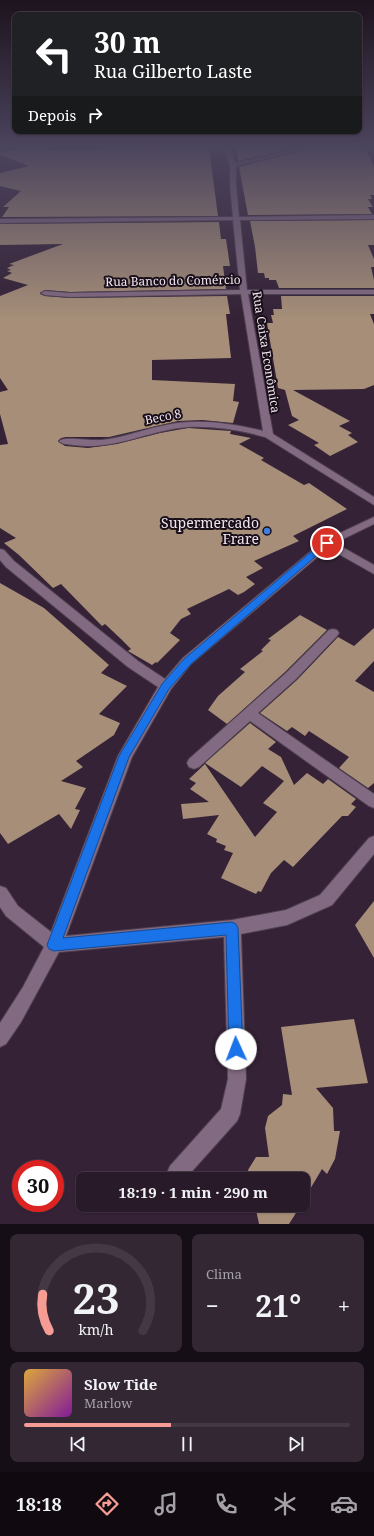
<!DOCTYPE html>
<html lang="pt">
<head>
<meta charset="utf-8">
<style>
	:root { --surface:#281a28; --page:#342734; --text:#f1f3f6; --muted:#a5a1a8; --line:#443845; --accent:#f59c94 }
	body { margin:0; font-family:"Noto Serif",serif; background:var(--page); color:var(--text); height:100vh; display:flex; flex-direction:column; font-size:15px; white-space:nowrap }
	* { box-sizing:border-box; margin:0 }
	p { font-size:13px; color:var(--muted) }
	.icon { flex:none; width:22px; height:22px; fill:none; stroke:currentColor; stroke-width:2; stroke-linecap:round; stroke-linejoin:round }
	.map { position:relative; height:1224px; overflow:hidden }
	.drawer { display:flex; flex-direction:column; gap:10px; padding:10px; background:#160e16; flex:1 }
	.drawer>* { flex:none }
	.top-card { position:absolute; left:12px; top:12px; width:350px; height:122px; border-radius:8px; box-shadow:0 1px 3px #0004,0 0 0 1px var(--line); background:#202124; color:#fff; overflow:hidden }
	.speed { position:absolute; left:12px; top:1160px; display:flex; gap:8px; font-size:20px; font-weight:700; text-align:center }
	.speed>* { display:grid; place-content:center; width:52px; height:52px; border-radius:50%; background:var(--surface); box-shadow:0 1px 3px #0004,0 0 0 1px var(--line); line-height:1 }
	.speed .limit { border:6px solid #d22; background:#fff; color:#111 }
	.pin { position:absolute; display:grid; place-items:center; width:34px; height:34px; color:#fff; margin:-17px; border:2px solid #fff; border-radius:50%; box-shadow:0 1px 4px #0007 }
	.me { position:absolute; width:44px; margin:-22px; rotate:358deg; stroke-linejoin:round; filter:drop-shadow(0 0 3px #0008) }
	.turn { display:flex; align-items:center; gap:14px; height:84px; padding:0 16px; font-size:18px }
	.turn .icon { width:52px; height:52px; stroke-width:2.5 }
	.turn b { display:block; font-size:28px; line-height:34px }
	.then { display:flex; align-items:center; height:38px; padding:0 16px; background:#0003; gap:8px; font-size:15px }
	.big { font-size:30px; font-weight:700; line-height:1.1 }
	.drawer .tile { flex:1; display:flex; flex-direction:column; justify-content:center; gap:6px; min-width:0; padding:0 14px; border-radius:8px; background:var(--page) }
	.drawer .dial { align-items:center; gap:0 }
	.dial svg { height:104px; overflow:visible; fill:none; stroke:var(--line); stroke-width:7; stroke-linecap:round; text-anchor:middle }
	.dial text { fill:var(--text); stroke:none }
	.song { display:flex; align-items:center; gap:12px }
	.cover { width:48px; height:48px; border-radius:6px; background:linear-gradient(135deg,hsl(40 70% 55%),hsl(290 70% 35%)) }
	.played { height:4px; border-radius:2px; background:linear-gradient(90deg,var(--accent) 45%,var(--line) 45%) }
	.keys { display:flex; justify-content:space-around; direction:ltr }
	.heat { display:flex; justify-content:space-between; align-items:center; font-size:22px; direction:ltr }
	.drawer .tiles { flex:1; display:grid; gap:10px; grid-template-columns:1fr 1fr }
	.tile:last-child { grid-column:span 2 }
	.trip { position:absolute; left:76px; top:1172px; width:234px; height:40px; border-radius:8px; background:var(--surface); box-shadow:0 1px 3px #0004,0 0 0 1px var(--line); font-weight:700; line-height:40px; text-align:center }
	.tabs { display:flex; height:64px; justify-content:space-around; align-items:center; background:#100a10; color:var(--muted) }
	.tabs .icon { width:28px; height:28px }
	.tabs .current { color:var(--accent) }
	.tabs b { font-size:18px; color:var(--text) }
	.map>svg:first-child { display:block }
	.building { fill:#a68e78 }
	.lines { fill:none; stroke-linecap:round; stroke-linejoin:round }
	.minor-casing { stroke:#4f3f50; stroke-width:2 }
	.minor { fill:#826b82; fill-rule:evenodd }
	.route { fill:#1a73e8; stroke:#114b97 }
	.shop-dot { fill:#3f7fe0; stroke:#180f18; stroke-width:1.5 }
	.labels { text-anchor:middle; stroke-width:4; stroke-linejoin:round; paint-order:stroke }
	.far-street-label { font-size:12px; fill:#f0e4f0; stroke:#180f18 }
	.poi-label { font-size:14px; fill:#f0e4f0; stroke:#180f18; text-anchor:end }
</style>
</head>
<body>
<div class="map">
<svg width="374" height="1224" viewBox="0 0 374 1224">
	<rect width="100%" height="100%" fill="#352236"/>
	<g class="building">
		<path d="M26,148h21l1,2 161,-2 9,68 -216,1 7,-10h-6l18,-16 -21,-5v-13l29,-7 -29,-11v-3z"/>
		<path d="M236,148h57l-55,13z"/>
		<path d="M311,148h54l9,18v29h-4l2,4h-4l5,8h-5l4,7 -124,1 -9,-48z"/>
		<path d="M374,220v25h-6l6,14v8h-3l3,13v8h-95l-3,-8h-7v-2h-4l-1,-5h-6l-3,-26 -5,-26z"/>
		<path d="M219,222l2,17h5l4,27h-7l3,23 -156,3 -25,-2 -5,4 5,2 25,2 157,-2 3,18h-4l5,44 -79,2v20l83,4 -2,17 6,1 -6,21 -31,-3 -24,1 -69,16h-43l-5,1 -3,3 7,5 23,2 29,-4 43,-11 28,-5 43,3 -1,3 21,4 -12,6 25,14 -3,2 43,25 5,-2 38,26 -54,27 6,5 -45,20 9,7 -17,9 9,7 -11,8 -6,3 -9,-6 -42,20 4,5 -10,5 -11,14 10,7 -23,23 -1,-1 -4,3 -24,-14 3,-2 -10,-10 -16,-15 -3,2 -41,-42 -8,4 -34,-33 -15,-12 12,-5 -16,-10v-83l8,-1 -8,-30v-22l8,-2 -8,-12v-82l28,-11 -25,-7 9,-5 -5,-2 4,-1 -4,-2 7,-3 -5,-1 54,-20 -63,1v-21z"/>
		<path d="M281,296h93v18h-4l4,10v61l-10,4 -71,1 57,31 -11,5 13,7 -4,2 10,7 -28,14 -16,-11 5,-2 -31,-18 11,-5 -7,-4 -7,-26 -7,-2 -11,-65h6l-2,-8h3l-1,-6h9z"/>
		<path d="M0,583l44,25 65,57 -8,8 26,13 -28,28 21,9 -6,12 -38,26 7,6 -22,14 25,7 -11,21 5,1 -9,19 -12,-15 -51,30 -8,-11z"/>
		<path d="M300,615l27,15 -42,42 -58,52 -19,-14 10,-14 27,-24 -5,-3 23,-18 -2,-1 10,-10 -3,-1z"/>
		<path d="M374,628v33l-19,20 19,11v91l-6,5 -29,-20 10,-11 -40,-26 -4,5 -13,-9 -5,4 -27,-18 37,-33 41,-43 16,9z"/>
		<path d="M250,723l26,19 -8,7 13,8 13,28 13,-12 16,11 5,-5 28,20 -5,5 5,3 -8,9h-6l-49,51 -9,-7 -13,13 -10,19 -3,-1 -2,3 -35,-16 12,-25 -9,-3 2,-4 -10,-4 1,-3 -10,-5 12,-19 -36,4 -2,-15 28,-2 -19,-13 6,-6 -7,-4 16,-15 50,73 22,-25 -14,-9 21,-22 -22,-15 -21,21 -36,-24z"/>
		<path d="M374,901v57l-19,-33z"/>
		<path d="M354,1019l14,64 -52,5 17,20 1,23h6l-5,28 -8,15 -5,-5 -19,32v-22h-53l-2,-9 8,-13h13l-4,-29 3,-12 14,-11 1,-11 9,1 -11,-68z"/>
		<path d="M255,1205h46l-12,19h-30z"/>
	</g>
	<g class="lines">
		<defs>
			<g id="minor">
				<path d="M224,148h6l5,15 65,-15h10l-74,18v19l3,32 135,-2v4l-134,1 7,70h127v4h-126l25,140 101,63v8l-109,-68c-25,-7 -51,-11 -77,-10 -39,3 -74,24 -115,18 -5,-1 -10,0 -14,-4 5,-5 33,0 42,-1 22,-2 43,-11 65,-15 32,-7 65,-2 97,6l-22,-137 -171,3 -25,-2 -4,-2 4,-2 25,2 170,-3 -7,-70 -233,3v-4l233,-2 -3,-32v-20z"/>
				<path d="M374,517v7l-39,19 39,22v9l-46,-26 -137,116 -20,25 -39,68 -66,179 166,-16 54,-10 34,-15 49,-57 5,-2v18l-42,51 -45,20 -46,9 5,145 -6,35 -3,7 -52,58h-16l-2,-6 3,-7 51,-57 7,-30 -4,-142 -165,15 -38,70 -15,22 -6,3v-24l23,-36 21,-40 -38,-31 -6,-9v-21l6,2 12,18 33,26 67,-176 40,-69 -30,-20 -122,-100 -6,-7v-11l4,1 10,11 124,100 27,18 18,-21 140,-117z"/>
				<path d="M333,629l4,1 2,3 -2,3 -41,43 -38,34 116,81v14l-5,-2 -119,-85 -51,46 -5,2 -5,-2 -2,-4 2,-4 97,-86 43,-43z"/>
			</g>
		</defs>
		<use href="#minor" class="minor-casing"/>
		<use href="#minor" class="minor"/>
	</g>
	<linearGradient id="sky" x2="0" y2="1"><stop stop-color="#1d131e"/><stop offset="0.46" stop-color="#4b445d"/><stop offset="1" stop-color="#4b445d" stop-opacity="0"/></linearGradient>
	<rect width="374" height="319" fill="url(#sky)"/>
	<path class="route" d="M327,540l4,3 -1,1 -139,120 -22,25 -40,68 -66,181 169,-16 4,2 2,4 5,121 -2,4 -5,3 -5,-3 -2,-4 -3,-114 -172,16 -5,-2 -2,-4 72,-189 43,-72 22,-25 140,-118z"/>
	<circle class="shop-dot" cx="267" cy="531" r="4"/>
	<g class="labels">
		<g class="far-street-label">
			<text transform="translate(173 281) rotate(-1)" y="4">Rua Banco do Comércio</text>
			<text transform="translate(266 352) rotate(81)" y="4">Rua Caixa Econômica</text>
			<text transform="translate(163 417) rotate(-11)" y="4">Beco 8</text>
		</g>
		<g class="poi-label">
			<text x="259" y="528">Supermercado<tspan x="259" dy="16">Frare</tspan></text>
		</g>
	</g>
</svg>
<div class="speed"><div class="limit">30</div></div>
<div class="pin" style="left:327px;top:543px;background:#d93025"><svg class="icon" aria-label="arrive" viewBox="0 0 24 24"><path d="M6 21V4h12l-3 4 3 4H6"/></svg></div>
<svg class="me" style="left:236px;top:1049px" viewBox="-20 -20 40 40"><circle r="19" fill="#fff"/><path d="M0-13L10 11 0 6-10 11z" fill="#1a73e8"/></svg>
<div class="trip">18:19 · 1 min · 290 m</div>
<div class="top-card">
<div class="turn"><svg class="icon" aria-label="left" viewBox="0 0 24 24"><path d="M17 20v-9H6M10 6l-5 5 5 5"/></svg><div><b>30 m</b>Rua Gilberto Laste</div></div>
<div class="then">Depois<svg class="icon" aria-label="right" viewBox="0 0 24 24"><path d="M7 20v-9h11M14 6l5 5-5 5"/></svg></div>
</div>
</div>
<section class="drawer">
<div class="tiles">
<div class="tile dial"><svg viewBox="0 0 100 80">
<path d="M14 69A42 42 0 1 1 86 69"/>
<path d="M14 69A42 42 0 0 1 9 41" stroke="#f59c94"/>
<text x="50" y="56" font-size="32" font-weight="700">23</text>
<text x="50" y="72" font-size="11">km/h</text>
</svg></div>
<div class="tile"><p>Clima</p>
<div class="heat"><a>−</a><b class="big">21°</b><a>+</a></div>
</div>
<div class="tile">
<div class="song"><i class="cover"></i><div><b>Slow Tide</b><p>Marlow</p></div></div>
<div class="played"></div>
<div class="keys"><svg class="icon" aria-label="previous" viewBox="0 0 24 24"><path d="M18 5L8 12l10 7zM5 5v14"/></svg><svg class="icon" aria-label="pause" viewBox="0 0 24 24"><path d="M8 5v14M16 5v14"/></svg><svg class="icon" aria-label="next" viewBox="0 0 24 24"><path d="M6 5l10 7-10 7zM19 5v14"/></svg></div>
</div>
</div>
</section>
<nav class="tabs">
<b>18:18</b>
<svg class="icon current" aria-label="directions" viewBox="0 0 24 24"><path d="M12 3l9 9-9 9-9-9zM9 14v-3h6M13 9l2 2-2 2"/></svg>
<svg class="icon" aria-label="music" viewBox="0 0 24 24"><path d="M9 18V5l10-2v13"/><circle cx="6" cy="18" r="3"/><circle cx="16" cy="16" r="3"/></svg>
<svg class="icon" aria-label="phone" viewBox="0 0 24 24"><path d="M5 4h4l2 5-3 2q2 4 5 5l2-3 5 2v4C11 20 4 13 5 4z"/></svg>
<svg class="icon" aria-label="climate" viewBox="0 0 24 24"><path d="M12 3v18M4 7l16 10M4 17L20 7"/></svg>
<svg class="icon" aria-label="car" viewBox="0 0 24 24"><path d="M5 17H2v-5l4-1 3-4h7l3 4 3 1v5h-3M9 17h6M6 11h13"/><circle cx="7" cy="17" r="2"/><circle cx="17" cy="17" r="2"/></svg>
</nav>
</body>
</html>
